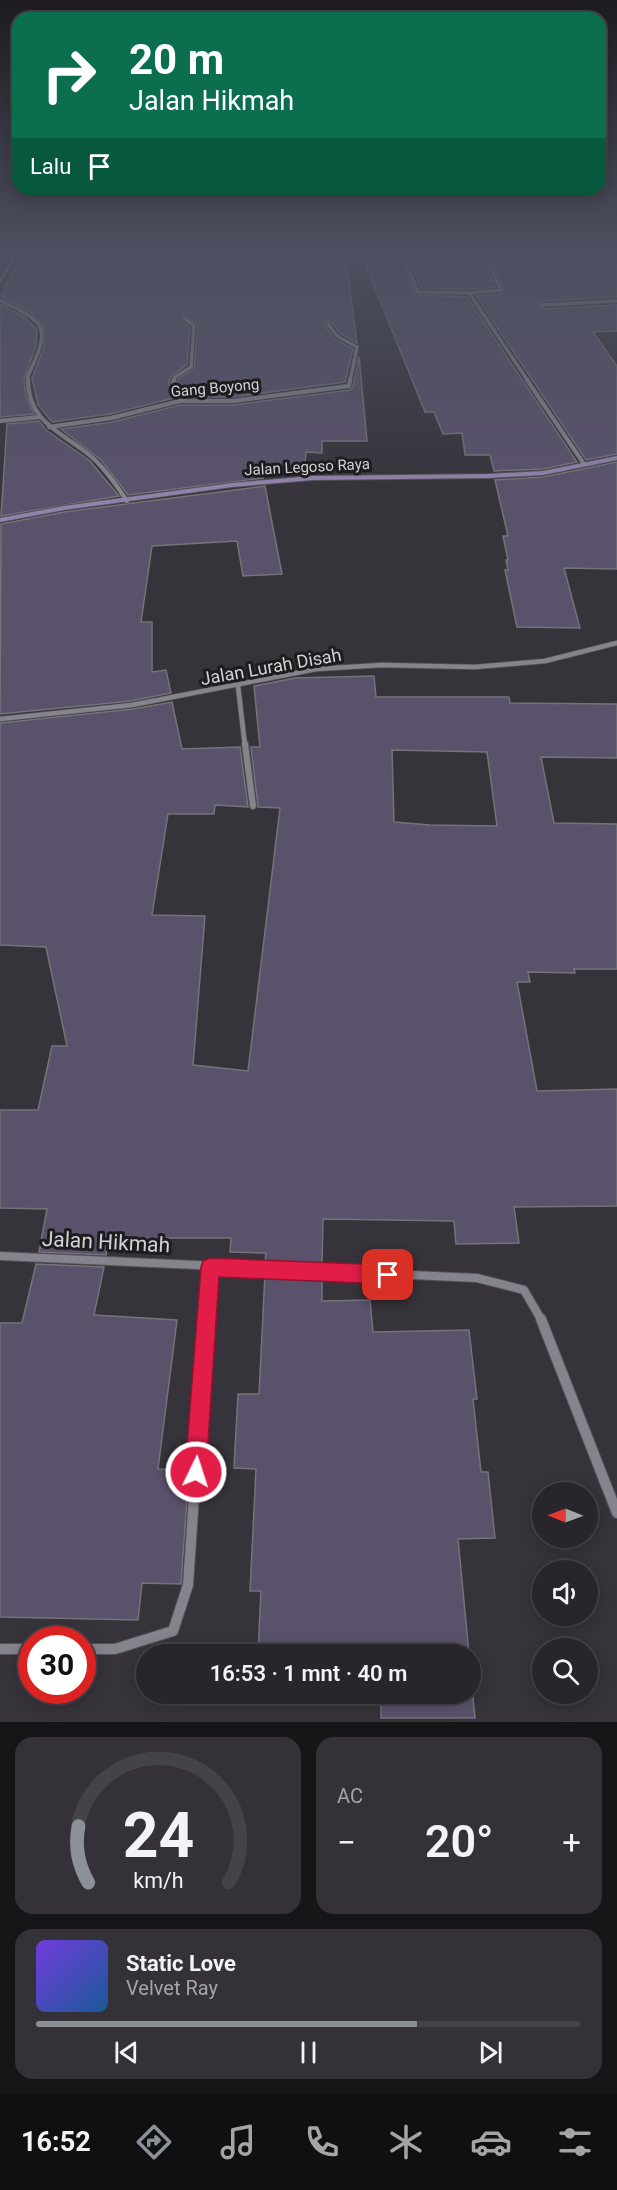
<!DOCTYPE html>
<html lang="id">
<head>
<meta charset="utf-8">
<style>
	:root { --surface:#28262c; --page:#343238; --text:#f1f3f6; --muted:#a5a5a9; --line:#444348; --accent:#8c9099 }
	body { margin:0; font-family:Roboto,sans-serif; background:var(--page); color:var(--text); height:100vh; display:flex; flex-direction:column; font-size:22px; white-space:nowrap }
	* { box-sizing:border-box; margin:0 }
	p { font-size:20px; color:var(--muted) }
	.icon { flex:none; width:33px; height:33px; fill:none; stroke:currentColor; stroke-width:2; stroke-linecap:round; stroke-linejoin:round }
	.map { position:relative; height:1722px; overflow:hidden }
	.panel { display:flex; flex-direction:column; gap:15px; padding:15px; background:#161518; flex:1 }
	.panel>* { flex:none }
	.guide { position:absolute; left:12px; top:12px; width:594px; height:183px; border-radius:18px; box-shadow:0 3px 15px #0003,0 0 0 2px var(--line); background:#0b6e4f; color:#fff; overflow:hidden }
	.needle { width:39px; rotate:271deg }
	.fabs { position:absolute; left:532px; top:1482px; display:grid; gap:12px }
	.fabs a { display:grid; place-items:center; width:66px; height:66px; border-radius:50%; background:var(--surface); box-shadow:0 3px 15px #0003,0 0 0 2px var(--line); font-size:30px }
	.speed { position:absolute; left:18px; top:1626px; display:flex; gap:12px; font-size:30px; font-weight:700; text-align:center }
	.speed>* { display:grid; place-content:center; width:78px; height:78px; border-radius:50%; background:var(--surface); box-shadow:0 3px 15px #0003,0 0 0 2px var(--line); line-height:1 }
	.speed .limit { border:9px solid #d22; background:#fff; color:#111 }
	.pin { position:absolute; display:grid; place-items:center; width:51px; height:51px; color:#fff; margin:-26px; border-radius:12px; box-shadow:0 3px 9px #0006 }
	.me { position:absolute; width:66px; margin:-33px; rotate:4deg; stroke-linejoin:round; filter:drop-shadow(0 0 4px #0008) }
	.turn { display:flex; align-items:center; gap:21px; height:126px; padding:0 18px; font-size:27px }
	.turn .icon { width:78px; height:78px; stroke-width:2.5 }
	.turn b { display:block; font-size:42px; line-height:51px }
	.then { display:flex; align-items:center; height:57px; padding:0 18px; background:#0003; gap:12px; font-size:22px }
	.big { font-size:45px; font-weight:600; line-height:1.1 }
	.panel .widget { flex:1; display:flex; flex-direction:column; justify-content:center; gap:9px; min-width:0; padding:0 21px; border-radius:18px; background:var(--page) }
	.panel .dial { align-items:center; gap:0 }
	.dial svg { height:156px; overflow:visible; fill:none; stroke:var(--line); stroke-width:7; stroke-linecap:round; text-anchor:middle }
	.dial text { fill:var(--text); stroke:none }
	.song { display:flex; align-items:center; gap:18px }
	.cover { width:72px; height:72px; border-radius:9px; background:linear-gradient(135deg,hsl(260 70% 55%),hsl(210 70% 35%)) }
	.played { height:6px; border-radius:3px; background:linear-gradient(90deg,var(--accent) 70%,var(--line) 70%) }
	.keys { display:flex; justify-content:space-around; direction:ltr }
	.heat { display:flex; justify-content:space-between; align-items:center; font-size:33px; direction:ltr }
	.panel .tiles { flex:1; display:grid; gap:15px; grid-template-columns:1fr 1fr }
	.widget:last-child { grid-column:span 2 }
	.trip { position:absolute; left:136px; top:1644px; width:345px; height:60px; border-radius:30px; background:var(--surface); box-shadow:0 3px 15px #0003,0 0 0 2px var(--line); font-weight:600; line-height:60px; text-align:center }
	.dock { display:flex; height:96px; justify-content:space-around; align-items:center; background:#100f12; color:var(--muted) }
	.dock .icon { width:42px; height:42px }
	.dock .selected { color:var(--accent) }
	.dock b { font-size:27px; color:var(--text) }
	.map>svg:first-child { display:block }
	.building { fill:#5a526b; stroke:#75737a; stroke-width:1.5; fill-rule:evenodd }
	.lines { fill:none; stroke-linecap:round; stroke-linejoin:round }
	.street-far5-casing { stroke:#535257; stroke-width:4.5 }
	.street-far4-casing { stroke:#535257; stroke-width:5 }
	.street-far3-casing { stroke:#535257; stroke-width:6 }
	.street-far2-casing { stroke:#535257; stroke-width:8 }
	.street-far1-casing { stroke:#535257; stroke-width:10 }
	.street-casing { stroke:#535257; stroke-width:12 }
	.secondary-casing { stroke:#535257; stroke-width:2 }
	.street-far5 { stroke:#85838b; stroke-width:3 }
	.street-far4 { stroke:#85838b; stroke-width:4 }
	.street-far3 { stroke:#85838b; stroke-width:4.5 }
	.street-far2 { stroke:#85838b; stroke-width:6 }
	.street-far1 { stroke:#85838b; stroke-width:8 }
	.street { stroke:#85838b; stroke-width:10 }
	.secondary { fill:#9182ab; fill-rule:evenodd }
	.route { fill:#e11d48; stroke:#92132f; stroke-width:1.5 }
	.labels { text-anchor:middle; stroke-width:6; stroke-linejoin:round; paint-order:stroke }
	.far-street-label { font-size:15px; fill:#d2d1d5; stroke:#1d1c1f }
	.street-label { font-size:18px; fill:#d2d1d5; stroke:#1d1c1f }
	.near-street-label { font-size:21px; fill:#d2d1d5; stroke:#1d1c1f }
</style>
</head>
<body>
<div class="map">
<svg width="617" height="1722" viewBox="0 0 617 1722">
	<rect width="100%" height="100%" fill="#36333a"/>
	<g class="building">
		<path d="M23,251h322l12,92 -17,-10 -10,-12h-4l-2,3 10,15 19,10 -8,33 -112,15h-50l-6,-14 1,-4 16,-11 4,-42 -14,-11 -2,6 8,7 -3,37 -14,9 -3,5 -1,5 5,14 -64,16 -58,8 -14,-17 -6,-27 12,-31v-20l-14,-15 -29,-16z"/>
		<path d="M360,251h37l19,44 51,2 110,165 -34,7 -49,2 -4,-16h-25l-3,-22 -19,1 -9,-22h-9z"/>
		<path d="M405,251h73l17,36 -26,2 -48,-1z"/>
		<path d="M486,251h131v46l-75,4 -4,4 4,4 75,-4v26l-24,1 24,34v88l-31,6 -110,-164 25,-2 4,-3z"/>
		<path d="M0,304l26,14 11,12 -1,15 -12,35 2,16 8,18 -34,3z"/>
		<path d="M359,356l8,85h-45v12l-16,-1 -2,22 -42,-1 1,5 -135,17 -27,-35 -40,-31 51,-7 68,-17h53l117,-15 3,-3z"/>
		<path d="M39,421l7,9 44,31 29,35 -118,20 6,-92z"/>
		<path d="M617,462v107l-53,-1 16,60 -63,-1 -12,-57h3l-2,-10h2l-5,-24h5l-13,-56 48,-3z"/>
		<path d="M265,486l17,88 -39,2 -6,-35 -85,5 -11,76h11v50l14,-2 5,23 -40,8 -131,13 1,-190 63,-12z"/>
		<path d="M374,676l2,21h133l1,6 107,1v54l-76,-1 13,66 63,1v145h-43l1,4 -47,-1 2,10h-13l20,109 80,-2v117l-103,1 5,36 -63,1 -2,-23 -131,-2 -1,46 -57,-3 1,-9 -36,-1 1,-14h-122l-3,17 -67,-3 8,-43 -47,-1v-98h38l14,-64h15l-21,-99 -46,-2v-222l133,-14 39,-7 10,47 58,-2 8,60 -33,-2 -1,9h-46l-16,101 53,1 -12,149 55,6 32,-263 -22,-1 -7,-60h9l-6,-61 41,-8zM392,750l95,2 10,74 -67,-1 -36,-3z"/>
		<path d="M36,1264l68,3 -10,48 83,5 -19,149 31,1 -8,114 -39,-1 -4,37 -138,-3v-294h22z"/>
		<path d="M265,1274l57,3v24l48,-1 3,32 96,-2 8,69h-4l8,73h7l7,66 -37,1 11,115h-211l3,-63h-11l6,-122 -22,-1 4,-74h21z"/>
		<path d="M471,1678l4,40h-94v-22l-101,-2h191z"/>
	</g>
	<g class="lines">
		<defs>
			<g id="street-far5">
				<path d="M401,251l17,41 51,1"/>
				<path d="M482,251l19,39 -32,3 59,88"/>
				<path d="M0,281l19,-30"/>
				<path d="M0,300c48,24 51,26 28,76v5"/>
				<path d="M542,305l75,-4"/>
				<path d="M328,324l9,12 20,11 -7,34"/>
				<path d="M174,381l1,-4 16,-10 3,-41 -9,-7"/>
			</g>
			<g id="street-far4">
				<path d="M28,380c0,44 37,53 65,78 14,13 23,27 34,43"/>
				<path d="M174,380l-1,3 7,18"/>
				<path d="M527,380l57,84"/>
				<path d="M0,421l40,-4"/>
				<path d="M49,427l62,-9 69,-17h53l116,-15 1,-6"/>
			</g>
			<g id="street-far3">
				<path d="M238,686l7,60"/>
				<path d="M0,719l132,-14 184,-36 66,-4 93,2 70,-6 72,-18"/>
			</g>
			<path id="street-far2" d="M245,744l8,62"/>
			<g id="street-far1">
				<path d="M0,1256l477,22 47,12 18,31"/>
				<path d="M206,1321l4,-54"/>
			</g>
			<g id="street">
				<path d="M541,1319l76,194"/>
				<path d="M0,1649h32"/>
				<path d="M82,1649h33l58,-18 15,-46 18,-266"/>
			</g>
			<path id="secondary" d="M617,456v4l-74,15 -54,3 -176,2 -81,7 -168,23 -64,12v-4l64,-12 168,-23 81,-7 176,-2 54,-3z"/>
		</defs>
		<use href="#street-far5" class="street-far5-casing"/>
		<use href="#street-far4" class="street-far4-casing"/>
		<use href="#street-far3" class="street-far3-casing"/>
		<use href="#street-far2" class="street-far2-casing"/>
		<use href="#street-far1" class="street-far1-casing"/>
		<use href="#street" class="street-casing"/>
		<use href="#secondary" class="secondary-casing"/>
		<use href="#street-far5" class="street-far5"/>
		<use href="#street-far4" class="street-far4"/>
		<use href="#street-far3" class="street-far3"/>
		<use href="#street-far2" class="street-far2"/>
		<use href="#street-far1" class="street-far1"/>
		<use href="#street" class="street"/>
		<use href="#secondary" class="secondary"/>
	</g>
	<linearGradient id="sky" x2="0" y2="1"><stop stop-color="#1e1c20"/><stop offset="0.51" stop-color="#4c5060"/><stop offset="1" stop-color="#4c5060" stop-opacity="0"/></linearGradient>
	<rect width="617" height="492" fill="url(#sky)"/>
	<path class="route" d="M210,1258l178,7 7,3 2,7 -2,6 -7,3 -169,-7 -13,195 -3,7 -7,3 -8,-3 -3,-7 16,-205 2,-6z"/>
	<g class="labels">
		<g class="far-street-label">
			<text transform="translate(215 388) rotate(-5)" y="5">Gang Boyong</text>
			<text transform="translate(307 467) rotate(-3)" y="5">Jalan Legoso Raya</text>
		</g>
		<g class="street-label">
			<text transform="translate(271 667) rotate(-10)" y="6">Jalan Lurah Disah</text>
		</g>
		<g class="near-street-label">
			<text transform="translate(106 1242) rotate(3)" y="7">Jalan Hikmah</text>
		</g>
	</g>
</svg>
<div class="fabs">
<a><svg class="needle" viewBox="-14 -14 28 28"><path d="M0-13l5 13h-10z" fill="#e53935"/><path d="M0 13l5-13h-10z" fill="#a5a5a9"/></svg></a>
<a><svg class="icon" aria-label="sound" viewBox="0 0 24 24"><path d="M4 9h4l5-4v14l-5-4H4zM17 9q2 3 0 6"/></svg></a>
<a><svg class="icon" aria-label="search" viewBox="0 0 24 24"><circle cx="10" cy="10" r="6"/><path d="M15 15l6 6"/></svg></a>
</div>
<div class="speed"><div class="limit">30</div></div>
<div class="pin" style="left:388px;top:1275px;background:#d93025"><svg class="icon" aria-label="arrive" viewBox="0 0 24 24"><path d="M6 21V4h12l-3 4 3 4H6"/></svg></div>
<svg class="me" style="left:196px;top:1472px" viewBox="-20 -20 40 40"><circle r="17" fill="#e11d48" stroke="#fff" stroke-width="3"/><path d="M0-11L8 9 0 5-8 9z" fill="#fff"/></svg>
<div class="trip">16:53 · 1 mnt · 40 m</div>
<div class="guide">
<div class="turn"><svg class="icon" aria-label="right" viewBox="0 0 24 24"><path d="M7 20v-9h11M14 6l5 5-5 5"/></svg><div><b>20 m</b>Jalan Hikmah</div></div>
<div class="then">Lalu<svg class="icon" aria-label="arrive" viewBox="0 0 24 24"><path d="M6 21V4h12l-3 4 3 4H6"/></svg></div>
</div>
</div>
<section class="panel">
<div class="tiles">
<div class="widget dial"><svg viewBox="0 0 100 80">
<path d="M14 69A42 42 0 1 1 86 69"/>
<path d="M14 69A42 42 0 0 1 9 40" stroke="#8c9099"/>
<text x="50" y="56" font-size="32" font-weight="700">24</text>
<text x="50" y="72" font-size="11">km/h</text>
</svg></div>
<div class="widget"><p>AC</p>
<div class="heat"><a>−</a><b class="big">20°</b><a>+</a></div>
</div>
<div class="widget">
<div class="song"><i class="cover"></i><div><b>Static Love</b><p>Velvet Ray</p></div></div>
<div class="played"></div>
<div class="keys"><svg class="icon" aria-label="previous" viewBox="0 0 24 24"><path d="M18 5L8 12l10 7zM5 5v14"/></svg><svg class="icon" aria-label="pause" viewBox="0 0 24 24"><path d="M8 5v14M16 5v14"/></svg><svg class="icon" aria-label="next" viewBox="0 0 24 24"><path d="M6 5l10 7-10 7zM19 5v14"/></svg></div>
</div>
</div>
</section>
<nav class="dock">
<b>16:52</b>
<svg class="icon selected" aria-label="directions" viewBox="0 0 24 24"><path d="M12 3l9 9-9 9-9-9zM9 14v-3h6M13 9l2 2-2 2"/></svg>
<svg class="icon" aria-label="music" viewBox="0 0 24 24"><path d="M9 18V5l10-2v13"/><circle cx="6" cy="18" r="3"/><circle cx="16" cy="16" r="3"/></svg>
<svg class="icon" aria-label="phone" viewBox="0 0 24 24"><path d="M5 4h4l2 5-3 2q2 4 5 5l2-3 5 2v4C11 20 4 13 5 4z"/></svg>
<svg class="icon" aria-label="climate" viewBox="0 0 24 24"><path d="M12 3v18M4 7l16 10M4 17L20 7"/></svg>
<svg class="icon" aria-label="car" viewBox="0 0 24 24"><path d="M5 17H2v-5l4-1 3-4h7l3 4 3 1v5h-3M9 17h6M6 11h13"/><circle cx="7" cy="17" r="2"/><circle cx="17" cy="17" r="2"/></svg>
<svg class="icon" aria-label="filters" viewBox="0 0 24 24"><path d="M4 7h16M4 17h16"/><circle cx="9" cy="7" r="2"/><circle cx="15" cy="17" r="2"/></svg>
</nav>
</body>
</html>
